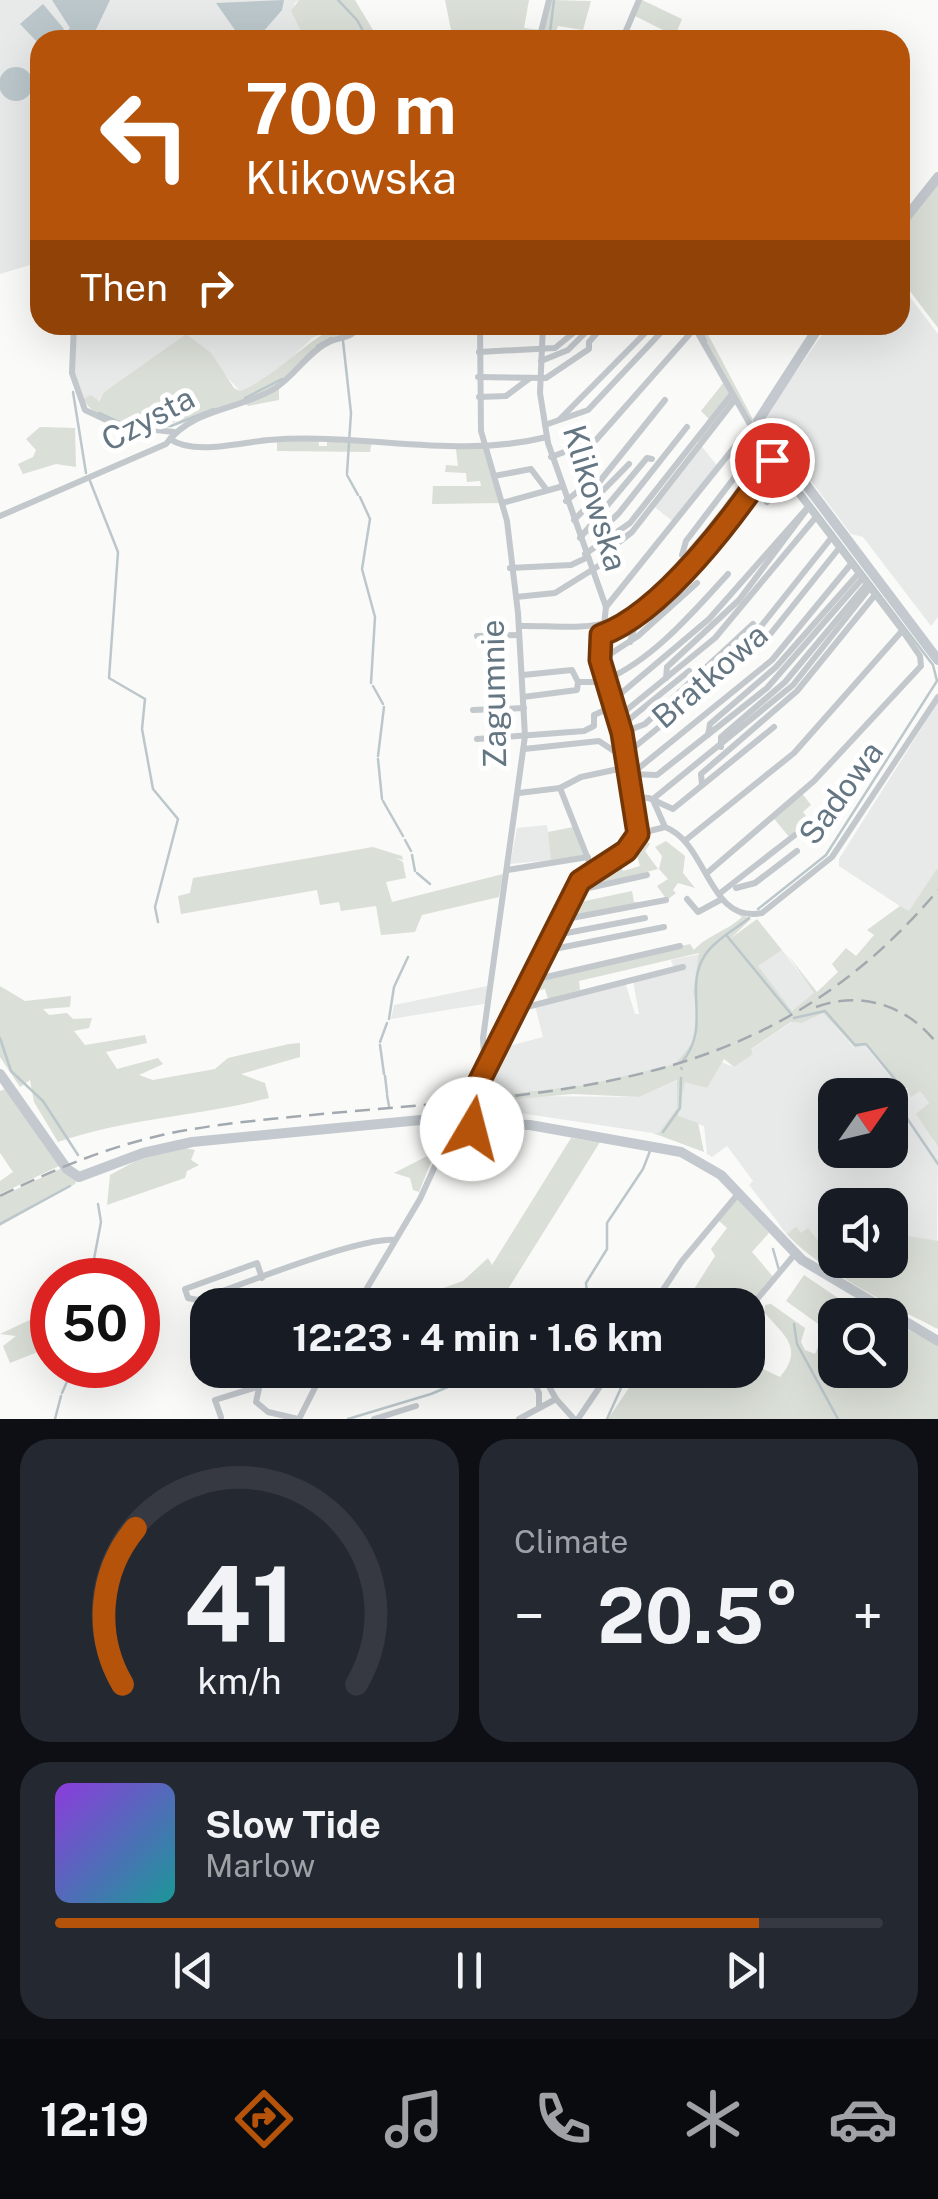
<!DOCTYPE html>
<html lang="en">
<head>
<meta charset="utf-8">
<style>
	:root { --surface:#171b24; --page:#242831; --text:#f1f3f6; --muted:#9ea1a6; --line:#363941; --accent:#b45309 }
	body { margin:0; font-family:"Public Sans",sans-serif; background:var(--page); color:var(--text); height:100vh; display:flex; flex-direction:column; font-size:38px; white-space:nowrap }
	* { box-sizing:border-box; margin:0 }
	p { font-size:32px; color:var(--muted) }
	.icon { flex:none; width:55px; height:55px; fill:none; stroke:currentColor; stroke-width:2; stroke-linecap:round; stroke-linejoin:round }
	.map { position:relative; height:1419px; overflow:hidden }
	.details { display:flex; flex-direction:column; gap:20px; padding:20px; background:#0d0f14; flex:1 }
	.details>* { flex:none }
	.banner { position:absolute; left:30px; top:30px; width:880px; height:305px; border-radius:30px; box-shadow:0 10px 40px #0002; background:#b45309; color:#fff; overflow:hidden }
	.needle { width:65px; rotate:56deg }
	.fabs { position:absolute; left:818px; top:1078px; display:grid; gap:20px }
	.fabs a { display:grid; place-items:center; width:90px; height:90px; border-radius:20px; background:var(--surface); box-shadow:0 10px 40px #0002; font-size:50px }
	.speed { position:absolute; left:30px; top:1258px; display:flex; gap:20px; font-size:50px; font-weight:700; text-align:center }
	.speed>* { display:grid; place-content:center; width:130px; height:130px; border-radius:50%; background:var(--surface); box-shadow:0 10px 40px #0002; line-height:1 }
	.speed .limit { border:15px solid #d22; background:#fff; color:#111 }
	.pin { position:absolute; display:grid; place-items:center; width:85px; height:85px; color:#fff; margin:-42px; border:5px solid #fff; border-radius:50%; box-shadow:0 2px 10px #0007 }
	.me { position:absolute; width:110px; margin:-55px; rotate:8deg; stroke-linejoin:round; filter:drop-shadow(0 0 8px #0008) }
	.turn { display:flex; align-items:center; gap:35px; height:210px; padding:0 50px; font-size:45px }
	.turn .icon { width:130px; height:130px; stroke-width:2.5 }
	.turn b { display:block; font-size:70px; line-height:85px }
	.then { display:flex; align-items:center; height:95px; padding:0 50px; background:#0003; gap:20px; font-size:38px }
	.big { font-size:75px; font-weight:700; line-height:1.1 }
	.details .card { flex:1; display:flex; flex-direction:column; justify-content:center; gap:15px; min-width:0; padding:0 35px; border-radius:30px; background:var(--page) }
	.details .dial { align-items:center; gap:0 }
	.dial svg { height:260px; overflow:visible; fill:none; stroke:var(--line); stroke-width:7; stroke-linecap:round; text-anchor:middle }
	.dial text { fill:var(--text); stroke:none }
	.song { display:flex; align-items:center; gap:30px }
	.cover { width:120px; height:120px; border-radius:15px; background:linear-gradient(135deg,hsl(270 70% 55%),hsl(180 70% 35%)) }
	.played { height:10px; border-radius:5px; background:linear-gradient(90deg,var(--accent) 85%,var(--line) 85%) }
	.keys { display:flex; justify-content:space-around; direction:ltr }
	.heat { display:flex; justify-content:space-between; align-items:center; font-size:55px; direction:ltr }
	.details .tiles { flex:1; display:grid; gap:20px; grid-template-columns:1fr 1fr }
	.card:last-child { grid-column:span 2 }
	.trip { position:absolute; left:190px; top:1288px; width:575px; height:100px; border-radius:30px; background:var(--surface); box-shadow:0 10px 40px #0002; font-weight:700; line-height:100px; text-align:center }
	.tabs { display:flex; height:160px; justify-content:space-around; align-items:center; background:#090b0e; color:var(--muted) }
	.tabs .icon { width:70px; height:70px }
	.tabs .selected { color:var(--accent) }
	.tabs b { font-size:45px; color:var(--text) }
	.map>svg:first-child { display:block }
	.built { fill:#e8e9e9; fill-rule:evenodd }
	.green { fill:#dadfd7 }
	.water { fill:#bbc7cb }
	.lines { fill:none; stroke-linecap:round; stroke-linejoin:round }
	.stream { stroke:#bbc7cb; stroke-width:2.5 }
	.minor { stroke:#c3c8cc; stroke-width:6 }
	.major { stroke:#c3c9ce; stroke-width:10 }
	.rail { stroke:#a2aab0; stroke-width:2.5; stroke-dasharray:15 8; stroke-linecap:butt }
	.route-casing { stroke:#753606; stroke-width:25 }
	.route { stroke:#b45309; stroke-width:18 }
	.labels { text-anchor:middle; stroke-width:10; stroke-linejoin:round; paint-order:stroke }
	.street-label { font-size:32px; fill:#657683; stroke:#fff }
</style>
</head>
<body>
<div class="map">
<svg width="938" height="1419" viewBox="0 0 938 1419">
	<rect width="100%" height="100%" fill="#fafaf8"/>
	<g class="built">
		<path d="M0,0h299l-5,4 6,26 -6,10h-254v222l-40,12z"/>
		<path d="M900,284l38,50v283l-7,9 -68,-89 -12,-3 -42,-56 4,-7 -5,-7 -7,7 -36,-48v-7l64,-91h71z"/>
		<path d="M74,325h266l-28,13 -36,35 -36,18 -54,-57 -82,58 -6,9 -15,-2 -12,-34z"/>
		<path d="M699,443l20,25 -44,55 -23,-18z"/>
		<path d="M938,702v165l-29,45 -70,-46v-7z"/>
		<path d="M547,825l5,35 -42,4 7,-36z"/>
		<path d="M782,950l33,43 -23,18 -35,-45z"/>
		<path d="M700,954l-7,38 5,22 -3,25 -20,25 -90,21 -108,12 24,-49 42,-11 -8,-31 90,-24 10,32h4l-6,-33 48,-15h-8l-2,-6z"/>
		<path d="M492,985l-2,18 -99,16 3,-14z"/>
		<path d="M823,1013l31,35 11,-3 35,44 20,2 9,12 4,38 5,6 -1,95 -46,-6 -1,-31h-55v44l-6,-7 -7,5 -21,-14 -14,1 -38,-49 4,-4 -26,-35 -15,11 -5,-3 -3,-28 -26,-9 7,-36 22,7 14,-26 13,5 19,-14 -3,-3 42,-28 10,1zM835,1095h55v55h-55z"/>
		<path d="M678,1080l-1,28 -18,26 -172,-26v-6l43,-6 109,1z"/>
	</g>
	<g class="green">
		<path d="M299,0h56l24,40h-85l6,-11 -9,-18z"/>
		<path d="M445,0h84l-5,28 17,2 8,-30 42,1 -8,29 -25,-4 -3,8 -7,-1 1,7h-96z"/>
		<path d="M642,0l40,19 -7,17 -42,-21z"/>
		<path d="M938,182v146l-38,-50v-49z"/>
		<path d="M340,325h20l-4,7 -25,9 -52,47v12l-31,6 -6,-6c-40,18 -129,48 -159,-1l8,-4 8,6 5,-9 82,-58 25,19 23,35 6,3c40,-17 63,-49 100,-66z"/>
		<path d="M694,325h9l53,100 -9,-2 -12,-21 -36,41 -4,-5 15,-18 -9,-9 23,-29z"/>
		<path d="M40,427l35,1 1,39 -20,-3 -33,10 -5,-10 15,-7 3,-7 -10,-11z"/>
		<path d="M318,437l1,9h8v-9l45,3 -2,12 -93,-1v-12z"/>
		<path d="M485,448l17,55 -70,1 1,-18h48l-1,-5 -13,1 -1,-9 -21,-1 1,-7 12,1 -2,-17z"/>
		<path d="M801,792l10,13 -8,7 8,10 -21,16 -19,-23z"/>
		<path d="M573,827l10,28 -32,5 -3,-28z"/>
		<path d="M642,838l8,6 -5,7 13,18 -79,20 15,-17 25,-12 4,11 17,-5 -4,-14h-4z"/>
		<path d="M666,841l19,15 -2,17 12,15 -17,-5 -5,7 3,3 -9,7 -10,-14 11,-7 -9,-10 3,-13 -7,-9z"/>
		<path d="M373,847l29,9 1,4 -7,-2 7,4 3,16 -20,4 6,20 111,-28 -4,23 -77,18 -7,17 -34,3 -5,-29 -35,5 -2,-9 -19,3 -3,-15 -136,24 -3,-18 12,-3 3,-15z"/>
		<path d="M938,867v280l-22,-33 13,-11 -9,-12 -9,6 -4,-9 -7,1 -34,-44 -11,3 -32,-35 -21,10 -11,-1 -40,27 2,5 -19,13 -10,-8 -17,29 -22,-6 -7,34 20,7 6,29 -51,-19h6l18,-25v-28l-38,17 -66,-3 -86,8v6l19,1 -1,4 -26,1 -7,-8 12,-23 -6,14 107,-12 90,-21 20,-25 3,-25 -5,-22 6,-39 -120,28 1,9 -32,9 -3,-10 -18,4 6,-11 157,-38 4,6c13,-15 32,-18 48,-33l-9,-6 18,8 -20,19 26,-19 25,31 -24,16 34,45 22,-18 -27,-39 30,38 21,-20 -6,-8 14,-16 10,8 18,-21 -7,-5 33,-24 9,5z"/>
		<path d="M632,891l2,11h15l-85,17 7,-15z"/>
		<path d="M0,986l25,15 46,-5 -1,11 -27,2 6,6 18,-2 6,6 19,-1 -3,10 -15,3 11,14 60,-10 2,8 -41,9 11,17 41,-11 5,6 -24,11 14,5 62,-11 13,-11 61,-14 11,-1v14l-59,17 24,9 4,15c-71,18 -142,20 -211,44l-24,-40 -4,-22 -10,7 -20,-30z"/>
		<path d="M5,1089l56,76 -61,29v-13l13,-9 -13,-19v-62z"/>
		<path d="M571,1138l29,4 -102,163h-102l67,-24 25,-23 4,7z"/>
		<path d="M180,1147l15,3 -4,10 8,5 -12,6 -2,7 -78,27 3,-30 35,-19z"/>
		<path d="M435,1152l-16,40 -6,-2 -3,-12 -16,-5z"/>
		<path d="M62,1168l15,12 -2,4 -75,42v-29z"/>
		<path d="M738,1196l31,37 -17,19 23,27 -27,31v-5h-64l31,-49 -4,-7 16,-21 -9,-8z"/>
		<path d="M778,1223l9,11 9,-7 5,6 7,-5 14,18 7,-4 6,18h55v-27l48,8v88c-44,-22 -134,-66 -160,-106z"/>
		<path d="M804,1275l43,29 -19,27 -42,-30z"/>
		<path d="M771,1304l34,24 -4,14 4,8 10,4 6,-14 14,-4v34h55v-51l48,27v73h-330l33,-49h107v-15l8,7 -10,22 13,-17 21,10c25,-30 3,-42 -16,-65l1,-7z"/>
		<path d="M40,1315l10,32 -40,16 -7,-17 13,-10 -16,-2z"/>
	</g>
	<g class="water">
		<path d="M52,0h58l-19,40h-31l10,-12z"/>
		<path d="M284,0l-2,10 -26,30h-14l-26,-37z"/>
		<path d="M43,4l21,25 -10,11h-14v5l-20,-21z"/>
		<circle cx="16" cy="84" r="17"/>
	</g>
	<g class="lines">
		<g class="stream">
			<path d="M338,0l19,20 11,20"/>
			<path d="M549,40l5,-40"/>
			<path d="M698,325l8,16"/>
			<path d="M344,334l11,-9"/>
			<path d="M343,341l8,72 -4,60"/>
			<path d="M317,346l14,-8"/>
			<path d="M73,392l13,81"/>
			<path d="M245,398l37,-19"/>
			<path d="M99,413l24,11"/>
			<path d="M151,427l20,-1 43,-17"/>
			<path d="M754,429l179,236 4,16 -111,174 -68,54"/>
			<path d="M347,475l11,20"/>
			<path d="M90,481l28,71 -9,126 36,21 -3,30 11,60 25,30 -23,88 3,15"/>
			<path d="M360,497l10,22 -8,50 13,48 -4,66"/>
			<path d="M373,686l10,18"/>
			<path d="M378,756l6,-49"/>
			<path d="M378,759l4,40"/>
			<path d="M383,801l20,35"/>
			<path d="M405,840l6,11"/>
			<path d="M412,855l3,16"/>
			<path d="M417,873l13,11"/>
			<path d="M727,936l64,78"/>
			<path d="M794,1018l31,-7 30,34 11,-1 37,45 -5,16 40,59"/>
			<path d="M389,1019l5,-32 14,-30"/>
			<path d="M0,1038l11,33 32,30 35,54"/>
			<path d="M380,1042l7,-19"/>
			<path d="M380,1045l4,29"/>
			<path d="M682,1062c30,-36 1,-73 23,-107 10,-15 31,-26 44,-37"/>
			<path d="M681,1068l1,1"/>
			<path d="M385,1076l2,17"/>
			<path d="M387,1095l2,11"/>
			<path d="M663,1132l17,-24 1,-30"/>
			<path d="M0,1224l70,-38"/>
			<path d="M773,1249l6,21"/>
			<path d="M94,1259l7,-37 -3,-18"/>
			<path d="M588,1305l-2,-22 21,-34v-26l36,-54 7,-18"/>
			<path d="M794,1324l3,20 41,75"/>
			<path d="M71,1375l8,-10"/>
			<path d="M62,1393l7,-16"/>
			<path d="M55,1419l6,-23"/>
			<path d="M348,1419l83,-25 57,-24"/>
			<path d="M607,1419l14,-31 -11,-16"/>
		</g>
		<g class="minor">
			<path d="M539,40l10,-40"/>
			<path d="M622,40l17,-40"/>
			<path d="M74,325l-2,48 13,37 34,16 55,6"/>
			<path d="M480,325l1,106 26,90 11,92 7,123 -42,302 1,17 5,6"/>
			<path d="M543,331l18,-6"/>
			<path d="M479,352l76,-4 28,-23"/>
			<path d="M541,361l27,-11 25,-25"/>
			<path d="M478,377l68,1 43,-29v-7l15,-17"/>
			<path d="M479,397l27,-1 24,-18"/>
			<path d="M560,419l93,-94"/>
			<path d="M545,425l43,-15 80,-85"/>
			<path d="M170,439c24,17 72,3 99,1 95,-8 185,20 278,-3"/>
			<path d="M551,457l45,-17 99,-112 56,98"/>
			<path d="M494,476l37,-7 15,20"/>
			<path d="M566,501l21,-17 13,-3 65,-81"/>
			<path d="M767,502l18,-26"/>
			<path d="M502,503l58,-16"/>
			<path d="M0,516l166,-72c27,-36 70,-33 108,-55 20,-12 33,-36 53,-46 13,-7 25,-3 32,-18"/>
			<path d="M574,520l55,-56"/>
			<path d="M590,531l5,5 24,-23 68,-86"/>
			<path d="M580,538l67,-80 5,1"/>
			<path d="M585,554l45,-31 101,-128"/>
			<path d="M682,555l4,-14 74,-97"/>
			<path d="M510,568l61,-3 15,-7"/>
			<path d="M516,597l39,-4 45,-28 6,-13 26,-20 102,-131"/>
			<path d="M606,607l143,-178"/>
			<path d="M519,626c27,-1 67,5 92,-5 48,-20 125,-125 155,-169"/>
			<path d="M601,635c58,-20 137,-124 171,-175"/>
			<path d="M477,636l42,-1"/>
			<path d="M630,642l5,-16 58,-52 86,-106"/>
			<path d="M601,660l37,-24 59,-53"/>
			<path d="M523,675l49,-5 6,12"/>
			<path d="M666,678l1,-11 72,-67 69,-92"/>
			<path d="M605,680c48,-20 89,-69 123,-106"/>
			<path d="M523,697l54,-7 1,-8h28"/>
			<path d="M612,701l97,-82 99,-112"/>
			<path d="M473,710l51,-2"/>
			<path d="M684,710l-5,-12 75,-63 78,-98"/>
			<path d="M618,717l97,-79 101,-121"/>
			<path d="M621,726l68,-55"/>
			<path d="M622,733l23,-9 108,-100"/>
			<path d="M708,735l2,-11 66,-57 83,-94"/>
			<path d="M477,739l107,-8 10,-5v-11l20,-9"/>
			<path d="M721,747v-10l64,-55 81,-97"/>
			<path d="M524,749l75,-8 15,10 11,-3"/>
			<path d="M626,754l138,-112 76,-95"/>
			<path d="M634,772l138,-112 79,-96"/>
			<path d="M629,774l28,1 110,-87 95,-109"/>
			<path d="M702,785l-1,-11 96,-83 78,-96"/>
			<path d="M519,793l41,-5"/>
			<path d="M633,797l16,1 24,11 101,-82"/>
			<path d="M653,799l140,-114 76,-96"/>
			<path d="M653,800l12,27"/>
			<path d="M638,834l27,-7c43,16 43,97 97,86l70,-56 106,-160"/>
			<path d="M687,839l107,-86 108,-122"/>
			<path d="M592,869l-32,-81 21,-11 47,-10"/>
			<path d="M507,870l81,-13"/>
			<path d="M707,873l107,-92 107,-115 -1,-10 -18,-26 -153,-201"/>
			<path d="M736,888l19,-5 42,-32"/>
			<path d="M575,891l72,-16"/>
			<path d="M719,894l76,-59"/>
			<path d="M687,899l11,13 24,-13"/>
			<path d="M561,920l105,-20"/>
			<path d="M551,936l94,-18"/>
			<path d="M544,951l120,-24"/>
			<path d="M529,981l151,-35"/>
			<path d="M515,1010l168,-43"/>
			<path d="M458,1114l11,-12 111,-221 52,-34 7,-21 -17,-93 -22,-72 6,-54 -58,-164 -8,-50 3,-68"/>
			<path d="M425,1125l14,6 5,12"/>
			<path d="M262,1278l-5,-15 -72,26 3,9 9,2c42,-14 161,-63 198,-60"/>
			<path d="M357,1305l63,-106 31,-68"/>
			<path d="M653,1305l29,-44 56,-67"/>
			<path d="M748,1310l47,-56"/>
			<path d="M263,1370l-7,32 12,10 30,7"/>
			<path d="M528,1370l11,23v15"/>
			<path d="M540,1370l16,29 18,20"/>
			<path d="M221,1417l-6,-17 45,-14"/>
			<path d="M299,1419l25,-49"/>
			<path d="M374,1419l42,-13"/>
			<path d="M519,1419l37,-20"/>
			<path d="M578,1419l33,-49"/>
		</g>
		<g class="major">
			<path d="M900,225l38,-48"/>
			<path d="M820,325l-62,96 180,239"/>
			<path d="M0,1074l67,95 12,8 64,-24 49,-11 260,-25"/>
			<circle cx="461" cy="1125" r="12"/>
			<path d="M470,1118h25"/>
			<path d="M471,1131l22,-7 37,1 151,27 40,23 81,85 136,81"/>
		</g>
		<g class="rail">
			<path d="M816,1007c46,-17 93,-1 122,38"/>
			<path d="M0,1196c52,-26 105,-48 162,-61 50,-11 100,-15 150,-20 246,-24 453,-19 626,-225"/>
		</g>
	</g>
	<g class="lines">
		<defs>
			<path id="route" d="M472,1129l-2,-29 110,-219 46,-30 12,-17 -16,-101 -22,-73 1,-25c62,-22 135,-121 171,-175"/>
		</defs>
		<use href="#route" class="route-casing"/>
		<use href="#route" class="route"/>
	</g>
	<g class="labels">
		<g class="street-label">
			<text transform="translate(148 419) rotate(-28)" y="11">Czysta</text>
			<text transform="translate(595 498) rotate(73)" y="11">Klikowska</text>
			<text transform="translate(710 676) rotate(-41)" y="11">Bratkowa</text>
			<text transform="translate(494 694) rotate(-91)" y="11">Zagumnie</text>
			<text transform="translate(841 793) rotate(-54)" y="11">Sadowa</text>
		</g>
	</g>
</svg>
<div class="fabs">
<a><svg class="needle" viewBox="-14 -14 28 28"><path d="M0-13l5 13h-10z" fill="#e53935"/><path d="M0 13l5-13h-10z" fill="#9ea1a6"/></svg></a>
<a><svg class="icon" aria-label="sound" viewBox="0 0 24 24"><path d="M4 9h4l5-4v14l-5-4H4zM17 9q2 3 0 6"/></svg></a>
<a><svg class="icon" aria-label="search" viewBox="0 0 24 24"><circle cx="10" cy="10" r="6"/><path d="M15 15l6 6"/></svg></a>
</div>
<div class="speed"><div class="limit">50</div></div>
<div class="pin" style="left:772px;top:460px;background:#d93025"><svg class="icon" aria-label="arrive" viewBox="0 0 24 24"><path d="M6 21V4h12l-3 4 3 4H6"/></svg></div>
<svg class="me" style="left:472px;top:1129px" viewBox="-20 -20 40 40"><circle r="19" fill="#fff"/><path d="M0-13L10 11 0 6-10 11z" fill="#b45309"/></svg>
<div class="trip">12:23 · 4 min · 1.6 km</div>
<div class="banner">
<div class="turn"><svg class="icon" aria-label="left" viewBox="0 0 24 24"><path d="M17 20v-9H6M10 6l-5 5 5 5"/></svg><div><b>700 m</b>Klikowska</div></div>
<div class="then">Then<svg class="icon" aria-label="right" viewBox="0 0 24 24"><path d="M7 20v-9h11M14 6l5 5-5 5"/></svg></div>
</div>
</div>
<section class="details">
<div class="tiles">
<div class="card dial"><svg viewBox="0 0 100 80">
<path d="M14 69A42 42 0 1 1 86 69"/>
<path d="M14 69A42 42 0 0 1 18 21" stroke="#b45309"/>
<text x="50" y="56" font-size="32" font-weight="700">41</text>
<text x="50" y="72" font-size="11">km/h</text>
</svg></div>
<div class="card"><p>Climate</p>
<div class="heat"><a>−</a><b class="big">20.5°</b><a>+</a></div>
</div>
<div class="card">
<div class="song"><i class="cover"></i><div><b>Slow Tide</b><p>Marlow</p></div></div>
<div class="played"></div>
<div class="keys"><svg class="icon" aria-label="previous" viewBox="0 0 24 24"><path d="M18 5L8 12l10 7zM5 5v14"/></svg><svg class="icon" aria-label="pause" viewBox="0 0 24 24"><path d="M8 5v14M16 5v14"/></svg><svg class="icon" aria-label="next" viewBox="0 0 24 24"><path d="M6 5l10 7-10 7zM19 5v14"/></svg></div>
</div>
</div>
</section>
<nav class="tabs">
<b>12:19</b>
<svg class="icon selected" aria-label="directions" viewBox="0 0 24 24"><path d="M12 3l9 9-9 9-9-9zM9 14v-3h6M13 9l2 2-2 2"/></svg>
<svg class="icon" aria-label="music" viewBox="0 0 24 24"><path d="M9 18V5l10-2v13"/><circle cx="6" cy="18" r="3"/><circle cx="16" cy="16" r="3"/></svg>
<svg class="icon" aria-label="phone" viewBox="0 0 24 24"><path d="M5 4h4l2 5-3 2q2 4 5 5l2-3 5 2v4C11 20 4 13 5 4z"/></svg>
<svg class="icon" aria-label="climate" viewBox="0 0 24 24"><path d="M12 3v18M4 7l16 10M4 17L20 7"/></svg>
<svg class="icon" aria-label="car" viewBox="0 0 24 24"><path d="M5 17H2v-5l4-1 3-4h7l3 4 3 1v5h-3M9 17h6M6 11h13"/><circle cx="7" cy="17" r="2"/><circle cx="17" cy="17" r="2"/></svg>
</nav>
</body>
</html>
